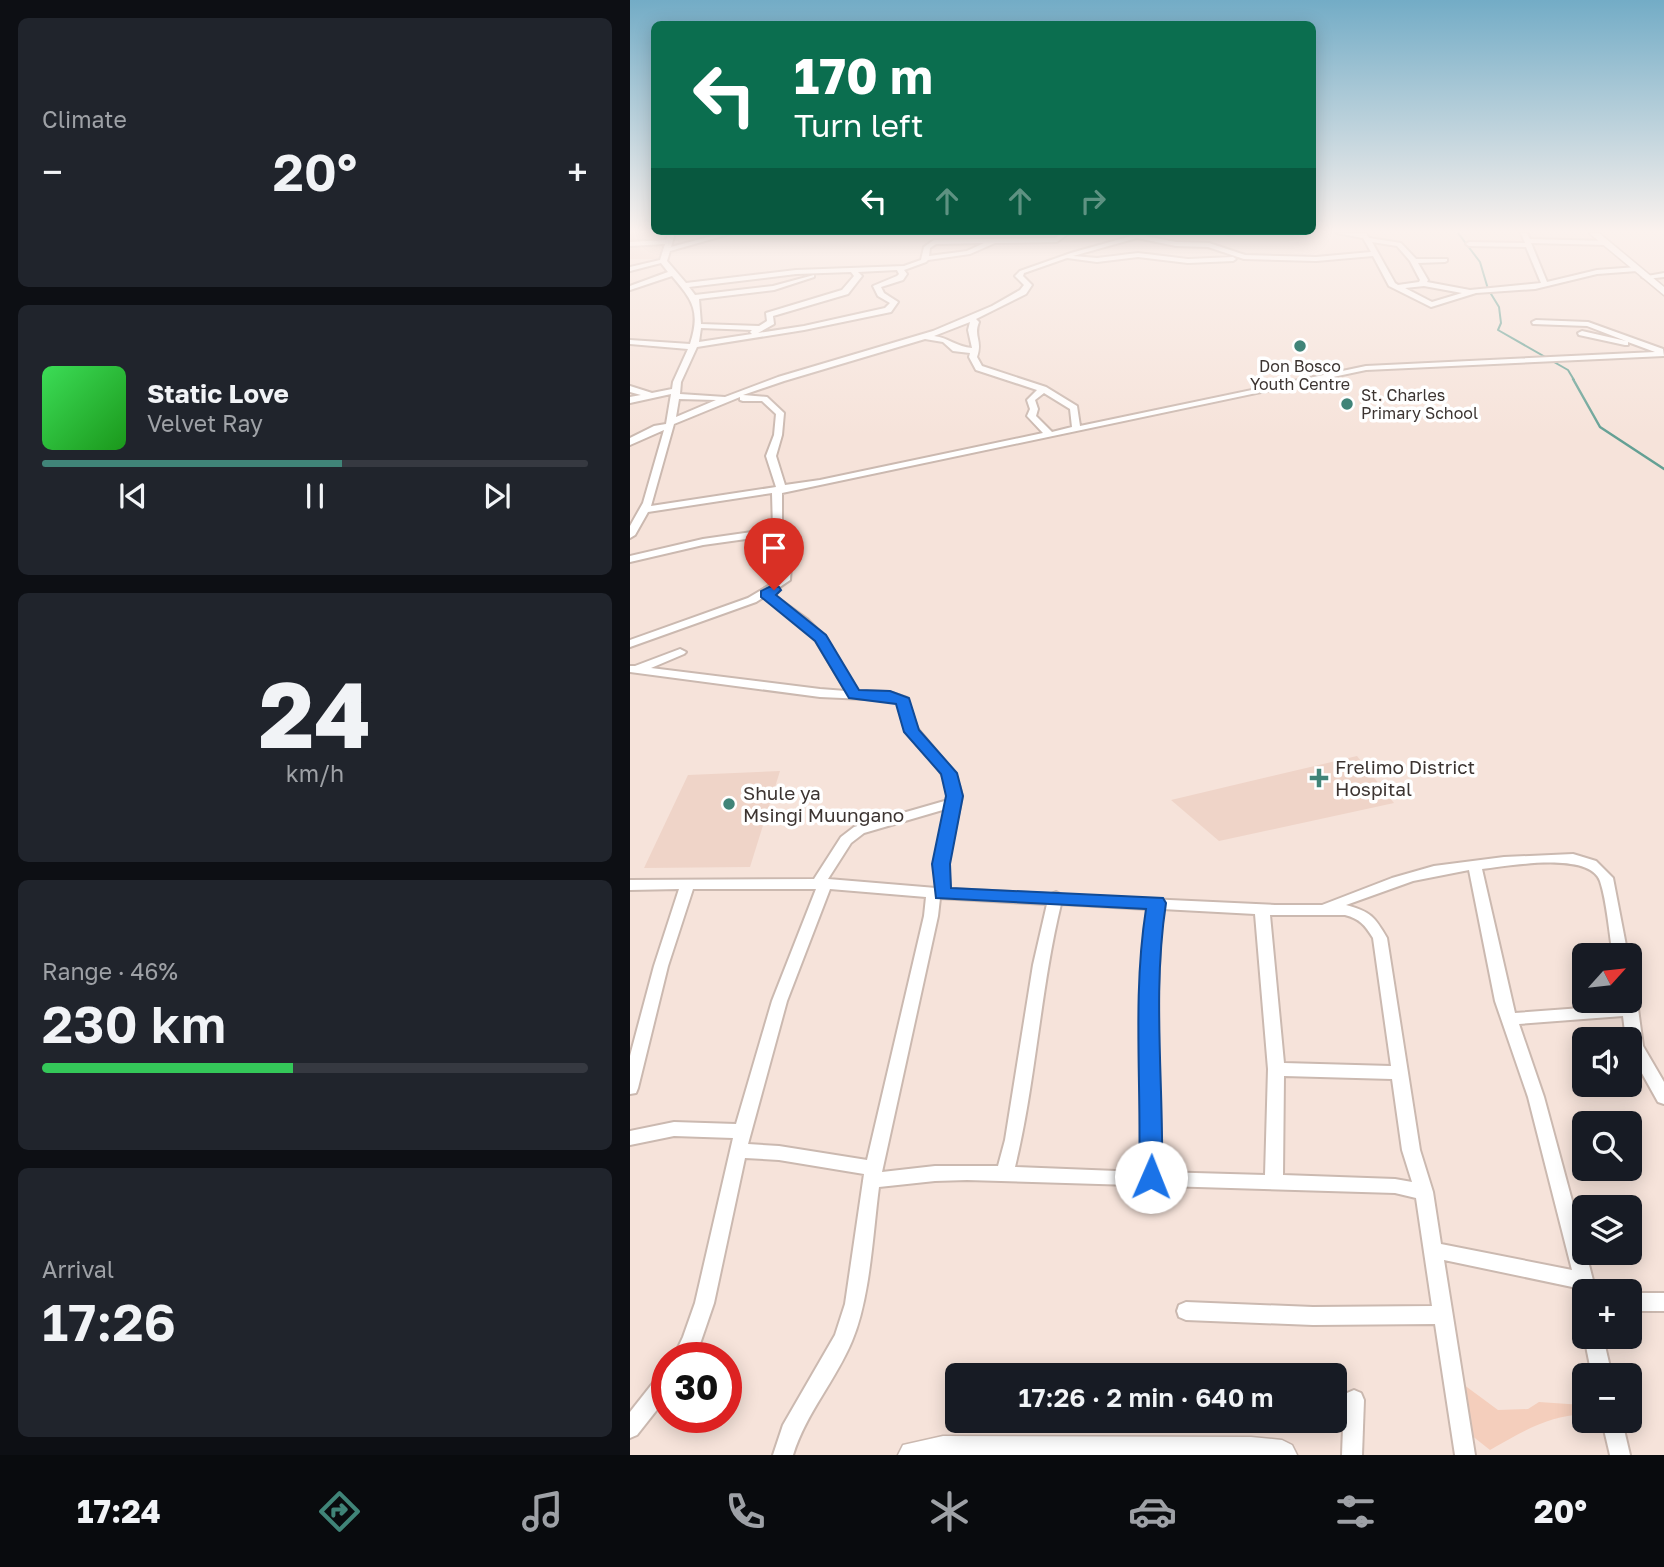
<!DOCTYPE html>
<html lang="en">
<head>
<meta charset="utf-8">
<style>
	:root { --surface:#171b24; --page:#20242c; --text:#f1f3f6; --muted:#9ea1a6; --line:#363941; --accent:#408478 }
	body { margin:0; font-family:"Golos Text",sans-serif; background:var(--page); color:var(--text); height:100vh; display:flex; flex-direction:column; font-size:26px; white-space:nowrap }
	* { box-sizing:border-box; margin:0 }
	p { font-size:23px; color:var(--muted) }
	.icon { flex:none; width:38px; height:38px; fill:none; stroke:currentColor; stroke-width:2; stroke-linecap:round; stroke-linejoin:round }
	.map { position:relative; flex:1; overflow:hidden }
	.drawer { display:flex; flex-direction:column; gap:18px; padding:18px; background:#0d0f14; width:630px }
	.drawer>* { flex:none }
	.guide { position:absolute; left:21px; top:21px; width:665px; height:214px; border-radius:10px; box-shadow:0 4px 18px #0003; background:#0b6e4f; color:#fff; overflow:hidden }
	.needle { width:46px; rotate:63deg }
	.controls { position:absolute; left:942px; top:943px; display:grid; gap:14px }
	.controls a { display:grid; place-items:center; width:70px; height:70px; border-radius:10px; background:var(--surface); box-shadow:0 4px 18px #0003; font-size:35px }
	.speed { position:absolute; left:21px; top:1342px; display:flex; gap:14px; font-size:35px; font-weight:700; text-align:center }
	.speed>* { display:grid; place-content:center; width:91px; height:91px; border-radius:50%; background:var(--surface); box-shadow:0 4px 18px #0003; line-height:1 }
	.speed .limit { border:10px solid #d22; background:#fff; color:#111 }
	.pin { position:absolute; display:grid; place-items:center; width:60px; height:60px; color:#fff; margin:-72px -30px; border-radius:50% 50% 50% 0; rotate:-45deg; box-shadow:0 0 7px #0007 }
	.pin .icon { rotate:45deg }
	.me { position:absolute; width:77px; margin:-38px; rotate:1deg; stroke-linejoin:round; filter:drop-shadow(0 0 5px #0008) }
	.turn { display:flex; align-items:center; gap:24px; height:147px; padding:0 28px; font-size:32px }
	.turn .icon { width:91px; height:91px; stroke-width:2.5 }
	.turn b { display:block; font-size:49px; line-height:60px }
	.lanes { display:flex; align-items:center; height:66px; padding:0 28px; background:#0003; justify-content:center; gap:35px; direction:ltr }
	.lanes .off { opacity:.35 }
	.big { font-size:52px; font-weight:600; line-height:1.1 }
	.drawer .card { flex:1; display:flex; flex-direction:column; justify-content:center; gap:10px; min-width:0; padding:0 24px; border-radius:10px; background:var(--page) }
	.drawer .dial { align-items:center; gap:0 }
	.dial b { font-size:91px; line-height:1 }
	.song { display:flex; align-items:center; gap:21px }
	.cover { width:84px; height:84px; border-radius:10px; background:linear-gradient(135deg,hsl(130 70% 55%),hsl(120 70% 35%)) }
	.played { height:7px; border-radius:4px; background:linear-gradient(90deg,var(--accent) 55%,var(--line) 55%) }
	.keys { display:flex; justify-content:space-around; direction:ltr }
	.heat { display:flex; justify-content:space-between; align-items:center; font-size:38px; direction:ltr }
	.charge { height:10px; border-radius:5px; background:linear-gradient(90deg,#34c759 46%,var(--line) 0) }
	.trip { position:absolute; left:315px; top:1363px; width:402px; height:70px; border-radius:10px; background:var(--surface); box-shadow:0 4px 18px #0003; font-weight:600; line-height:70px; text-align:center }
	.tabs { display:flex; height:112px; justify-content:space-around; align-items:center; background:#090b0e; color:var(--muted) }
	.tabs .icon { width:49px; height:49px }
	.tabs .active { color:var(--accent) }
	.tabs b { font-size:32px; color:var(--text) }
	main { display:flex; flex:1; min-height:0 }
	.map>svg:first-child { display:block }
	.built { fill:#efd4c8 }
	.green { fill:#f4cebc }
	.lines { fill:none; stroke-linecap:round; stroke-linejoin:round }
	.stream-far1 { stroke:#64a094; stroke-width:2 }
	.stream { stroke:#64a094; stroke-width:2.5 }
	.street-casing { stroke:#cbb9b0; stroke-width:4 }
	.secondary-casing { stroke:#cbb9b0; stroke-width:3 }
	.street { fill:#fff; fill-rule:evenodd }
	.secondary { fill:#fff; fill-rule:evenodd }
	.route { fill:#1a73e8; stroke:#114b97; stroke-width:2 }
	.poi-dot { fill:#408478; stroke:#fff; stroke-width:2.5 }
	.labels { text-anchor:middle; stroke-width:7; stroke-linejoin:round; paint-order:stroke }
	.far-poi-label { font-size:16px; fill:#3c3431; stroke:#fff }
	.poi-label { font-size:19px; fill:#3c3431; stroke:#fff; text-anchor:start }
</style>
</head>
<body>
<main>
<section class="drawer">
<div class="card"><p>Climate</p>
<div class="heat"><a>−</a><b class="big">20°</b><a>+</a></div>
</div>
<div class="card">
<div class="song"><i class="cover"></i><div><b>Static Love</b><p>Velvet Ray</p></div></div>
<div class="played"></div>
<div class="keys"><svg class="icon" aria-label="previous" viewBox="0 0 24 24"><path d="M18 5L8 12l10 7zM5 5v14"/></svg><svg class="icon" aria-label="pause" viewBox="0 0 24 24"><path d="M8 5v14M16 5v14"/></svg><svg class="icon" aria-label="next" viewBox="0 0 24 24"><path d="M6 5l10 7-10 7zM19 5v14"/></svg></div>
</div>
<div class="card dial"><b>24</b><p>km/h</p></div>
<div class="card"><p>Range · 46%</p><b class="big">230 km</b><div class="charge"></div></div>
<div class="card"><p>Arrival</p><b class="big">17:26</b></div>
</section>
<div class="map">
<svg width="1034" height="1455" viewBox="0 0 1034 1455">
	<rect width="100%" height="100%" fill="#f6e3da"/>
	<g class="built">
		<path d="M0,233h42l-12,26h-30z"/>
		<path d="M727,756l37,47 -175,38 -48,-41z"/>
		<path d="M150,771l-30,96 -106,1 44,-93z"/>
	</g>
	<path class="green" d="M826,1379l42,31 30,-1 11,-7 44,3 1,9c-36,2 -63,18 -94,36l-24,-19z"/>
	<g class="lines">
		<path class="stream-far1" d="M828,233l22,29 8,27 11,18 2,16 -3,7 70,40 6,10"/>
		<path class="stream" d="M943,379l27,48 64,42"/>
		<defs>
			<g id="street">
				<path d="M39,233h6l-4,14 52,-14h10l-63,18 -3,10 19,22 110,-13 108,-4 17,-6 3,-13 10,-7 121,-2 7,-5h7l-12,9 -62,1 -25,11 -42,6 -2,2 -22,8 3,4 -4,6 -22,7 3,6 14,9 -7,10 -87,18 -107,17 -16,35 -1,12 45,3 53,-20 155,-46 59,-25 28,-16 4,-5 -9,-9 5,-5 51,-18 71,-20h10l-7,3 31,6 33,1 36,12 71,2 55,-5 -8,-14 -26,-5h29l3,5 32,5 15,16h31v2l-2,1 -27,1 10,17 -1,2 43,8 71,-7 -15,-36 -57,-1 -3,-2 3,-2 56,1 -4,-10h6l3,6 77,2 3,2 -3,2 -76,-2 16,39 50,-12 40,-3 3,2 -3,2 -40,3 -62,15 -59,4 -45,14 -42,-21 -16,-30 -57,5 -72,-2 -36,-12 -32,-1 -39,-8 -64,18 24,2 41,-5 50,6 45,-2 3,2 -3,2 -45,2 -50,-6 -41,5 -30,-4 -43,15 -1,3 9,9 -6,9 -50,25 3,3c-6,15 4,18 -2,35l5,9 64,21 31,19 3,20 286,-60 289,-14 -27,-10v3h-3l-46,-10 -1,-2 4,-2 44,10 -39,-15 -54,-2 -1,-2 4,-2 52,2 75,27 1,7 -298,14 -584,123v32l9,41 -1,14 -19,13 36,26 18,18 33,54 31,1 18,6 10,30 32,38 10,19 3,11 -14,68 2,25 101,5 5,-2 6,3 213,10h47l70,-27 42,-12 70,-9 69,-3 23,7 17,17 15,78h-15c-4,-23 -6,-54 -13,-75 -11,-30 -92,-15 -118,-12l33,144 107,-8 -1,-4h8v-6l5,2 3,4 6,45 21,36v22l-6,-2 -29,-52v-10h-3l-3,-24 -104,8 25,73 40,148v8h2l10,39h-12v7l-4,-1 -3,-10 -133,-28 31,195h-20l-20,-131 -122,1 -127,-5 -7,-3 -2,-6 2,-6 7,-3 127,5 119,-1 -16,-108 -21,-5 -428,-13 -32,1 -56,6c-6,46 -9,112 -27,154 -16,39 -46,72 -59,114h-20l10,-30 52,-90 10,-31 19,-130 -85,-14 -34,-2 -31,145 -13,38 -8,17h-20l10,-21 12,-34 38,-165 -59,-2 -44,9v-14l44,-9 62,2 36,-123 44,-112h-123l-25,77 -30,122 -2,5 -6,1v-38l24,-90 25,-77 -49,1v-10l184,-1 27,-42 13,-10 94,-27c3,-30 -29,-47 -42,-70 -5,-8 -5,-18 -8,-27l-10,-3 -68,-3 -190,-25v-6h5l45,-17 6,3 -2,2 -33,14 169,21 26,2 -30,-50 -17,-18 -35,-26 -8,5 -126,45v-7l118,-42 32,-19 1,-13 -7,-31 -71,10 -73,17v-6l73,-17 70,-10 -1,-36 -124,19 -13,23 -5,3v-12l13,-23 21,-73 -34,15v-7l24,-12 12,-2 5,-30 -41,9v-6l11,-2 -11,-3v-6l22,7 20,-4 1,-7 15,-33 -58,-5v-4l60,4c11,-34 2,-44 -18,-68l-42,14v-4l38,-14 -7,-9 -31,8v-4l30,-7 5,-16 -35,2v-4l36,-2zM742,242l25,4 13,15 10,19 -1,2 -21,3 -3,-2zM354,243l-17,8 -38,5 1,-8 6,-4zM267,270l2,4 -2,2 -24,10 5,10 12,7 -5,5 -81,18 -46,7 16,-9 -1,-8 75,-22 14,-18 -4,-4zM221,272l3,4 -12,14 -76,23 1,8 -8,5 -58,-2 -2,-25 75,-9 40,-13v-2l-41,11 -78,9 -6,-8 107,-13zM794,286l38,7 -30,9 -27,-14zM340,322l-2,8 4,18c-15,-1 -23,-10 -38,-12zM71,328l51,2 -2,2 2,2 -53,8zM295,339l18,3 10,9 17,2 -1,4 7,13 61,20 -10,10 3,9 -3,7 16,17 -223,47 -35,5 -9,-29 6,-21 2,-22 -17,-16 -24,-2 41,-14zM414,393l26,16 2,18 -20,5 -16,-16 2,-7 -3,-9zM110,397v3l3,1h19l14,13 -2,21 -8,21 10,31 -125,19 23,-82zM49,399l37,1 -40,17zM316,809l-12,55 2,24 -108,-9 23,-36 13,-10zM839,870l26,131 33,96 44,173 -131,-26 -8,-52 -13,-42 -33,-212c-13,-22 -16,-26 -41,-33l67,-24zM200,889l96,8 -2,19 -57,244 -88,-14 -31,-2 39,-143zM310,898l107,6 -14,61 -28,175 -7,26h-63l-53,6 56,-256zM431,904l87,5c-11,87 -5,175 -6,263l-127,-5c21,-87 25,-176 46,-263zM532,909l93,5 13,155 -3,106 -105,-3 -3,-167zM640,915h75c15,4 20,10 28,23l18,128 -107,-3zM654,1076l108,3 10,71 10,32 -17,-3 -112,-4z"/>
				<path d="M595,233h10l-7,2z"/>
				<path d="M1034,273v4l-18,2 -4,-2z"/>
				<rect x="999" y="1293" width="35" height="18"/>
				<path d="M954,1336l19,1 9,39h-20z"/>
				<path d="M37,1372v25l-30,38 -7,3v-26l30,-38z"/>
				<path d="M724,1390l7,3 3,7 -2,55h-20l2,-55 3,-7z"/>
				<path d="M972,1421h20l8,34h-20z"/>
			</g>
			<g id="secondary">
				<path d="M959,233h10l65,54v8z"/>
				<path d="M313,1436l308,1 31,3 10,5 5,10h-399l5,-10z"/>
			</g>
		</defs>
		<use href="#street" class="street-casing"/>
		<use href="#secondary" class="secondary-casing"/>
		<use href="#street" class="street"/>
		<use href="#secondary" class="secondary"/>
	</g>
	<linearGradient id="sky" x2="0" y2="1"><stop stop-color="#73acc6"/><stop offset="0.53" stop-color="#fbf2ee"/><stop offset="1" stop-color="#fbf2ee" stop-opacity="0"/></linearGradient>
	<rect width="1034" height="436" fill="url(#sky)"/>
	<path class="route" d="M139,587h10l2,3 -5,5 50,40 33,55 31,1 19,7 10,32 38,43 6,23 -13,68 1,24 212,10 3,5c-14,91 -2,182 -4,274l-3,7 -8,3 -8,-3 -4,-7c3,-90 -7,-179 7,-268l-210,-11 -4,-34 14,-68 -5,-22 -37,-42 -8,-28 -47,-6 -34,-57 -54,-44v-6z"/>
	<g class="poi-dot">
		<circle cx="670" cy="346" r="7"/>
		<circle cx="717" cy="404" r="7"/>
		<path d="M685.5 767.5h7v7h7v7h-7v7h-7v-7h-7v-7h7z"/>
		<circle cx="99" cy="804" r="7"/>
	</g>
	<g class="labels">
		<g class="far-poi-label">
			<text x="670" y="372">Don Bosco<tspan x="670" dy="18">Youth Centre</tspan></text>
			<text x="731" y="401" text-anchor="start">St. Charles<tspan x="731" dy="18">Primary School</tspan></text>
		</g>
		<g class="poi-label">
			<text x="705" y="774">Frelimo District<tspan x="705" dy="22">Hospital</tspan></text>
			<text x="113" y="800">Shule ya<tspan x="113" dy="22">Msingi Muungano</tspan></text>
		</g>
	</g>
</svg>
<div class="controls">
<a><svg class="needle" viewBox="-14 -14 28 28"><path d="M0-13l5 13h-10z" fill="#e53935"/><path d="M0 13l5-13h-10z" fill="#9ea1a6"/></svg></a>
<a><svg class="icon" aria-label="sound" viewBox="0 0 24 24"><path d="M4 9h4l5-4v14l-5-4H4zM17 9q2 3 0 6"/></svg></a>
<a><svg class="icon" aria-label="search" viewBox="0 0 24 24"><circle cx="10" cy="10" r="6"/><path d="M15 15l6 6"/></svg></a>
<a><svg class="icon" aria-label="layers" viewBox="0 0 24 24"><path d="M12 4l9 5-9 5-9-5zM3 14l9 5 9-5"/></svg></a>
<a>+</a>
<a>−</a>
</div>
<div class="speed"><div class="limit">30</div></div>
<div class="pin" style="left:144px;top:590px;background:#d93025"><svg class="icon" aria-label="arrive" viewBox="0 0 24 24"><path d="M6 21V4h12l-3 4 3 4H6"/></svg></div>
<svg class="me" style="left:521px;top:1177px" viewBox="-20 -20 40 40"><circle r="19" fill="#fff"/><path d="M0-13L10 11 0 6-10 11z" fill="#1a73e8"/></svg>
<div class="trip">17:26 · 2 min · 640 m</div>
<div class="guide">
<div class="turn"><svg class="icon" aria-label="left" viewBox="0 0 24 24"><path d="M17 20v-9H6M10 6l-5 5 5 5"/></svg><div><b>170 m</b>Turn left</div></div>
<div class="lanes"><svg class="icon" aria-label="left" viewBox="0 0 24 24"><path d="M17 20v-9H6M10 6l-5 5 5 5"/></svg><svg class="icon off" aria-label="ahead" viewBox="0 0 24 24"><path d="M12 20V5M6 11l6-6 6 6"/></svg><svg class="icon off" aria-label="ahead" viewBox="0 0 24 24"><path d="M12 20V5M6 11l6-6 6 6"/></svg><svg class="icon off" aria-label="right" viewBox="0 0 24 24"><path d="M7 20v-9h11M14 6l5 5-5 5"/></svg></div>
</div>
</div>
</main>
<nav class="tabs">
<b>17:24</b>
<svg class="icon active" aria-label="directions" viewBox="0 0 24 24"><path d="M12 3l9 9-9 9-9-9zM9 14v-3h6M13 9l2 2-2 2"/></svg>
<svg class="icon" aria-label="music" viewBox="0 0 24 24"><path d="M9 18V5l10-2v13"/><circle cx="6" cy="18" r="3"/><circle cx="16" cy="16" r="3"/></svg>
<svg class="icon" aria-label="phone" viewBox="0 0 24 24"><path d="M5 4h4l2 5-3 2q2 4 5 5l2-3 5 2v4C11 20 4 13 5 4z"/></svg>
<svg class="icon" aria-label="climate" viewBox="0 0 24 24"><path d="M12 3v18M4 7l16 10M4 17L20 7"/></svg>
<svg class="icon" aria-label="car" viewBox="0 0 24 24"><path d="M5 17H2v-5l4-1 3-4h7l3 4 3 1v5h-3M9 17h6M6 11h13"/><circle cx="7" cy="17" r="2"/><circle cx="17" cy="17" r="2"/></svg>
<svg class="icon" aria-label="filters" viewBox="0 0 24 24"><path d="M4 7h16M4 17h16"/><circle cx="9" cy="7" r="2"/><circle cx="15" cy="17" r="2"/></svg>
<b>20°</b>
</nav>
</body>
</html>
